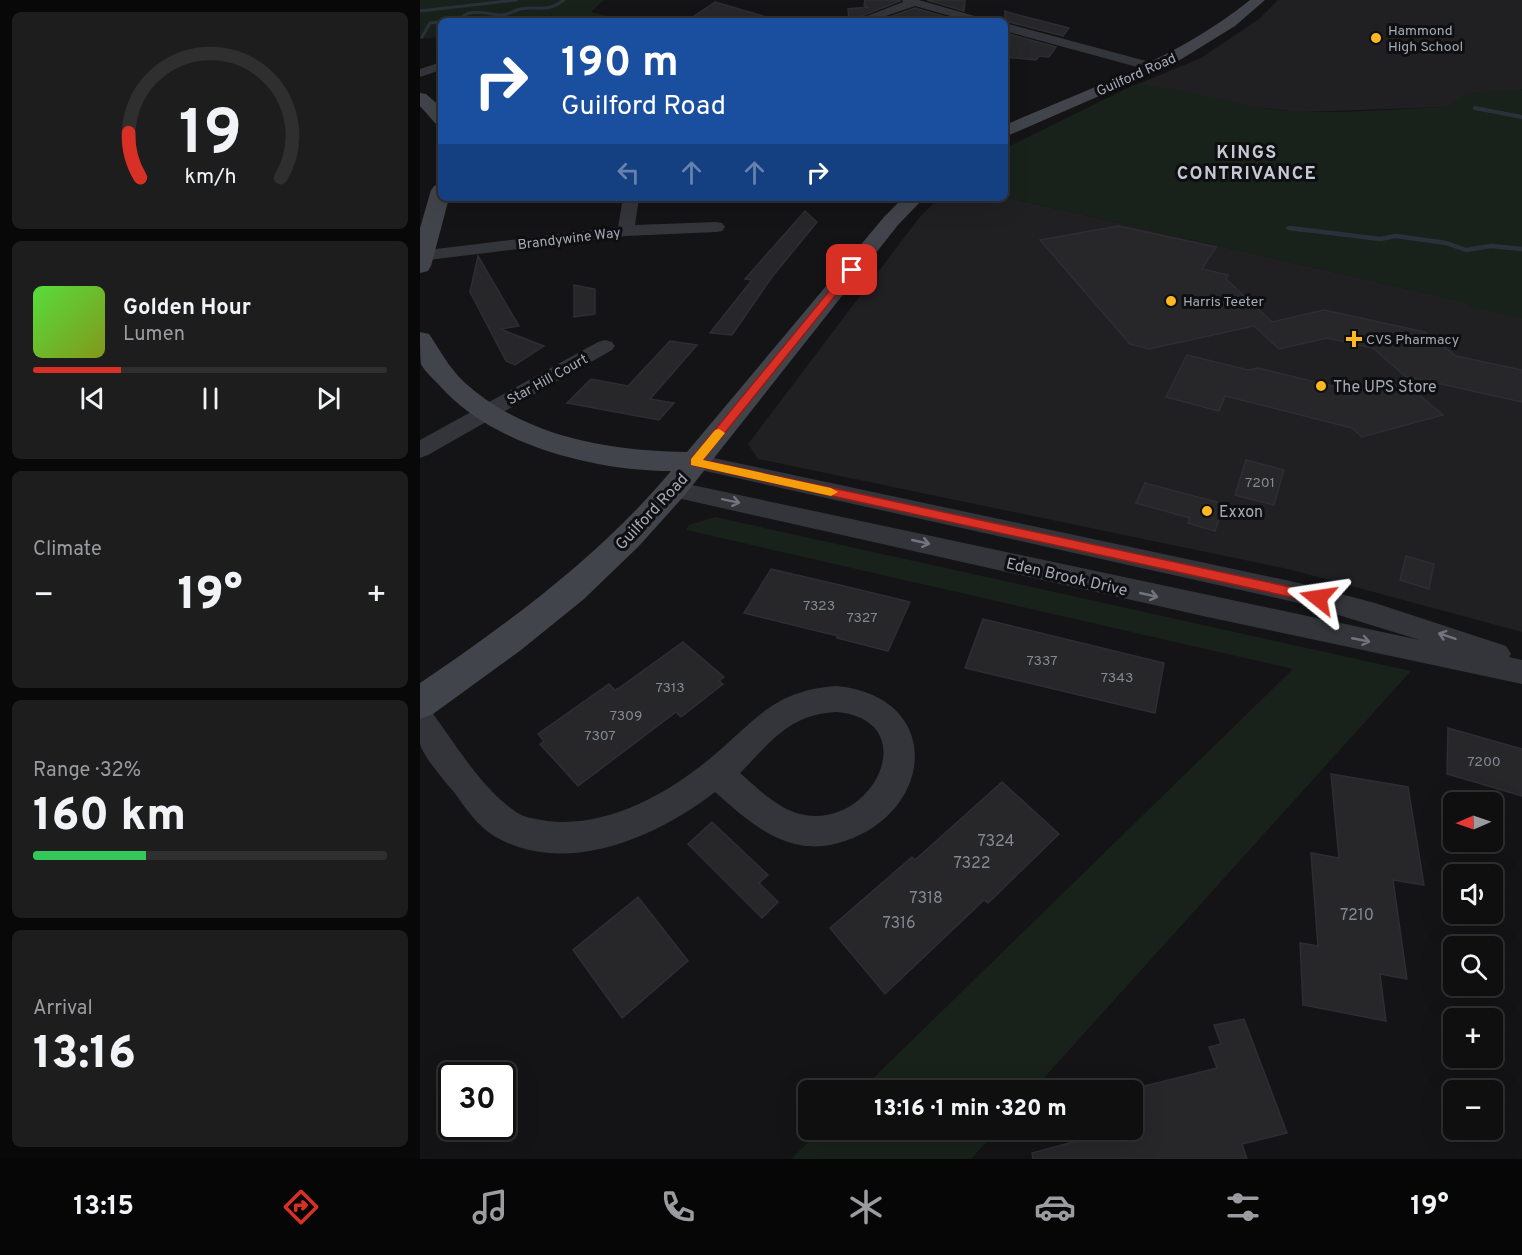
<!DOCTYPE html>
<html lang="en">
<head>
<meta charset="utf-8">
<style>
	:root { --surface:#0f0f10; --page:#1d1d1e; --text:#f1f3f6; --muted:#9b9c9f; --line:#2f2f30; --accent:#d93025 }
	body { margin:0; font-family:Overpass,sans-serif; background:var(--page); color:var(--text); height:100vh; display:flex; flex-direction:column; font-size:22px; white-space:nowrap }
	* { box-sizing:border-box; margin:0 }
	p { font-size:20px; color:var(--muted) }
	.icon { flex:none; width:33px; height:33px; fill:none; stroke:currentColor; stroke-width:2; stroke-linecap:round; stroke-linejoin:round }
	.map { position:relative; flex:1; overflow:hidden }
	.panel { display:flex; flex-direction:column; gap:12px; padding:12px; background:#080809; width:420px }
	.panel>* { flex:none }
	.top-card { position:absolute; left:18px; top:18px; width:570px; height:183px; border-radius:9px; box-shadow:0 6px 24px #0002,0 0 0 2px var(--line); background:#1a4fa0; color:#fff; overflow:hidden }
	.needle { width:39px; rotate:268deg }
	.buttons { position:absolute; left:1023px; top:792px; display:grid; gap:12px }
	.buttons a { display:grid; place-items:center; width:60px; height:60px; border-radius:9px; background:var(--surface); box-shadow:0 6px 24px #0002,0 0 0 2px var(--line); font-size:30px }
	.speed { position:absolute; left:18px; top:1062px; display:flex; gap:12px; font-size:30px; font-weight:700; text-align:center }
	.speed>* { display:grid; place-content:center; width:78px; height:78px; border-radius:50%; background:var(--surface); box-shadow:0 6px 24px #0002,0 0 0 2px var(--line); line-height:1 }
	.speed .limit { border:3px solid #111; border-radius:9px; background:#fff; color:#111 }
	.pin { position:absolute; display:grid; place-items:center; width:51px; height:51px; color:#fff; margin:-26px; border-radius:12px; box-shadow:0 3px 9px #0006 }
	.me { position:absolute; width:66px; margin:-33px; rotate:285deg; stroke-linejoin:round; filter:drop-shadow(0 0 4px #0008) }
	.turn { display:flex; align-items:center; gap:21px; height:126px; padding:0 24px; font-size:27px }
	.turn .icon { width:78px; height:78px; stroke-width:2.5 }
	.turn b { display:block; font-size:42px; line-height:51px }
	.lanes { display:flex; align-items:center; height:57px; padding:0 24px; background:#0003; justify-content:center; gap:30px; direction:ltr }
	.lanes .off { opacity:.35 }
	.big { font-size:45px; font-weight:800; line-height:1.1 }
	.panel .widget { flex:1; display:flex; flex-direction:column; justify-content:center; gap:9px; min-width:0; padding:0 21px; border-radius:9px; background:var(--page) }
	.panel .dial { align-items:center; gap:0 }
	.dial svg { height:156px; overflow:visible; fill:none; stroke:var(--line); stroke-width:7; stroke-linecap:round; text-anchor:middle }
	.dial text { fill:var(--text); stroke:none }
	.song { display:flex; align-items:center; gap:18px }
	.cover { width:72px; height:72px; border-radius:9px; background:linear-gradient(135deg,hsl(110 70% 55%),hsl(70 70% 35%)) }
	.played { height:6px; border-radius:3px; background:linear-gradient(90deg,var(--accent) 25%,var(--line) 25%) }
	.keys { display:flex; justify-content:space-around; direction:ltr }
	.heat { display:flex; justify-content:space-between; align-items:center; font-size:33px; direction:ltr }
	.charge { height:9px; border-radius:4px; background:linear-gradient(90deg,#34c759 32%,var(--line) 0) }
	.trip { position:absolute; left:378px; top:1080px; width:345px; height:60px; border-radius:9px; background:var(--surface); box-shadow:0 6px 24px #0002,0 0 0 2px var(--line); font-weight:800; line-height:60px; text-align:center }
	.tab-bar { display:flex; height:96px; justify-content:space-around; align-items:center; background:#060606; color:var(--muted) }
	.tab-bar .icon { width:42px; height:42px }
	.tab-bar .on { color:var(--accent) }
	.tab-bar b { font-size:27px; color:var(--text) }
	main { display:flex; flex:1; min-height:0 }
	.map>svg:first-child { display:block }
	.built { fill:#202023 }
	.green { fill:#19211b }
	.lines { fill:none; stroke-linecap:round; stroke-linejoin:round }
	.stream-far2 { stroke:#29323b; stroke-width:3 }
	.stream-far1 { stroke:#29323b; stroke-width:4 }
	.stream { stroke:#29323b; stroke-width:4.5 }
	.building { fill:#27272a; stroke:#2e2d32; stroke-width:1.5 }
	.street { fill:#34353b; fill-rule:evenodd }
	.secondary { fill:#42444b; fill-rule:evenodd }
	.oneway { stroke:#72757f }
	.route { fill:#d93025; stroke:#8d1f18; stroke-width:1.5 }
	.slow { fill:#f59e0b }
	.poi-dot { fill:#ffb822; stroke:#0f0f11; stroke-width:2 }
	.labels { text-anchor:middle; stroke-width:6; stroke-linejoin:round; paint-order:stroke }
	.far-poi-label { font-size:14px; fill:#a4aab7; stroke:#0f0f11; text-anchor:start }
	.far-street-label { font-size:14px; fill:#a4aab7; stroke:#0f0f11 }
	.number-label { font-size:14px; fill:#848893 }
	.poi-label { font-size:16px; fill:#a4aab7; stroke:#0f0f11; text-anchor:start }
	.street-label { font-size:16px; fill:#a4aab7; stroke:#0f0f11 }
	.near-number-label { font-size:16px; fill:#848893 }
	.far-district-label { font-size:18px; font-weight:bold; letter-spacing:1.5px; fill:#c6c9d3; stroke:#0f0f11 }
</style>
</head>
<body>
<main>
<section class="panel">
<div class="widget dial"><svg viewBox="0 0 100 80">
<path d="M14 69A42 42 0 1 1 86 69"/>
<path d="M14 69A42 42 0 0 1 8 46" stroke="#d93025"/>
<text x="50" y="56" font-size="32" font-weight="700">19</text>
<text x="50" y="72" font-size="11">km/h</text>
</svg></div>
<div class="widget">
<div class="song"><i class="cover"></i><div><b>Golden Hour</b><p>Lumen</p></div></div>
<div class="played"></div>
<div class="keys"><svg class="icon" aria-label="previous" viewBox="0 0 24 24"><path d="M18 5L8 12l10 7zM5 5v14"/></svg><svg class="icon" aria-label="pause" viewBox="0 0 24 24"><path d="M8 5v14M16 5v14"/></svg><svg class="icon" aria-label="next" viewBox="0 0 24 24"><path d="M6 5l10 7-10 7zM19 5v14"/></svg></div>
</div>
<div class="widget"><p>Climate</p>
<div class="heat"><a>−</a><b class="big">19°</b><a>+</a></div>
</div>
<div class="widget"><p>Range · 32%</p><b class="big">160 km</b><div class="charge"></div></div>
<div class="widget"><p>Arrival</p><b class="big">13:16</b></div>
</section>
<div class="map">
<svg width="1102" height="1159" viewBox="0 0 1102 1159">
	<rect width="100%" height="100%" fill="#141416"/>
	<g class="built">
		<path d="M858,0h244v89l-77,18 -144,5 -115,-12 -50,-15 65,-27 58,-39z"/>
		<path d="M585,197l517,118v317l-234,-63 -530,-110 -10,-15 171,-226 20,-20z"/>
	</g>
	<g class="green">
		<path d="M0,0h184l-13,12 32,8 29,1h-211v16l-21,2z"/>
		<path d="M714,85c46,1 90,18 136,24 57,7 117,0 175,-2l6,-2 15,-12 56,-4v229l-49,-10 -9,-6 -459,-105v-49z"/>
		<path d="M295,517l696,154 -378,419h-172l432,-421 -607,-139 3,-5z"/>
		<path d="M401,1130h176l-26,29h-180z"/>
	</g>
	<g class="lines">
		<g class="stream-far2">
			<path d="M0,11l96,-11"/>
			<path d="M30,21h9c9,-15 29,-6 43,-6 6,0 12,-4 18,-6 20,-4 24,5 44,-9"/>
			<path d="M2,37l8,-14 11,-1"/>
		</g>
		<g class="stream-far1">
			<path d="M1055,108l47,9"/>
			<path d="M868,228l15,2"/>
		</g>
		<path class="stream" d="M870,228l90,11 16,-3 50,7 20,7 25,-4 31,3"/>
	</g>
	<g class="building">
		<path d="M445,0h35v1l-51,20 -1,-12 20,-2 -4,-2z"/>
		<path d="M507,0h38l-1,11z"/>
		<path d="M295,2l48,14v5h-76z"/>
		<path d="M495,8l45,13h-82z"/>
		<path d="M585,11l13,4 51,13 -6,8 -58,-15z"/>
		<path d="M585,33l51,14 -7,10 -10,-1 -3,4 -31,-3z"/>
		<path d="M385,211l12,11 -45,55 -40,58 -22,-2 42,-53 -7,-1z"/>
		<path d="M698,226l98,21 -14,22 26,6 -2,4 46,43 52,-12 101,22 31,24 66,14v32l-117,-26 -32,-28 -46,-10 -48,11 -25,-23 -105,23 -19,-5 -90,-104z"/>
		<path d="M58,256l41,70 -19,3 44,17 -29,19 -9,-4 -36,-69z"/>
		<path d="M154,285l21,4v25l-21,3z"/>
		<path d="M250,341l27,4 -47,54 24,4 -15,17 -92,-17 24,-24 37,7z"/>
		<path d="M767,355l61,15 10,-2 95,23 47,-12 43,36 -81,22 -10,-9 -127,-32 -6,15 -53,-14z"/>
		<path d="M826,460l38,10 -10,35 -39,-10z"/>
		<path d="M725,483l79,21 -9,27 -27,-8 2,-5 -54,-15z"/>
		<path d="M986,556l28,8 -5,25 -29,-9z"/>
		<path d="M351,569l73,17 66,16 -22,49 -51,-13 1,-2 -94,-23z"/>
		<path d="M563,619l181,44 -9,50 -190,-45z"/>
		<path d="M263,642l41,35 -5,4 4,3 -42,33 -5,-5 -98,74 -38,-42 4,-3 -6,-7 71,-50 6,6 4,-2z"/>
		<path d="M1028,728l74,21v47l-75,-22z"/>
		<path d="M911,774l77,13 16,98 -31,-5 14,99 -27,-5 6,47 -83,-16 -3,-62 18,3 -7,-93 28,5z"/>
		<path d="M582,782l57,52 -71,69 -4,-3 -99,94 -55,-66 82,-71 3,3z"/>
		<path d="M292,822l56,53 -9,8 19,19 -16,16 -74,-74z"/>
		<path d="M218,897l50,64 -66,57 -49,-68z"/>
		<path d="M824,1019l43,114 -45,11 5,15h-214l-1,-6 75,-20 -1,-3h26v-41l85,-21 -8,-21 12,-3 -7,-19z"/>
	</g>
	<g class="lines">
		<g class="street">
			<path d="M482,0h17l66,19 2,2h-19l-53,-15 -44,15h-17l49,-19z"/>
			<path d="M585,23l152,41 1,3 -6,4 -147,-40z"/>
			<path d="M21,62v8l-21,7v-8z"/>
			<path d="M203,198h16l-4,27 81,-3 6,1 3,4 -3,4 -6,1 -90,4 -206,25v-10l198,-24z"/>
			<path d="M185,340l7,2 3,4 -3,4 -184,105 -8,3v-18l178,-98z"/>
			<path d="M275,454l604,129 76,20 131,43 5,8 -2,3 13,3v24l-319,-68 -539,-121 -3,-6 3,-6 9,-2 747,159 -121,-37 -612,-136 -4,-5 4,-5z"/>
			<path d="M417,686c107,11 98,125 8,155 -15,5 -29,7 -45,4 -33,-6 -60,-31 -85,-53 -58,45 -150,86 -221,44 -16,-10 -29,-28 -40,-44 -9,-10 -31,-36 -34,-48 0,-12 0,-26 0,-37l11,4c25,34 50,77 85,101 9,6 20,7 31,9 60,7 121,-27 166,-65 43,-36 61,-66 124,-70zM417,712c91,9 33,124 -41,101 -21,-7 -40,-26 -56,-40 31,-31 49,-59 97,-61z"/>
		</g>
		<g class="secondary">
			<path d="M830,0h15l-30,26 -60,37 -170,74v-12c85,-37 172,-66 245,-125z"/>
			<path d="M0,93l6,1 15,13v17l-6,-1 -15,-17z"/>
			<path d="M21,184v14h8l-18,68 -3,5 -8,2v-45l11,-38 3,-4z"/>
			<path d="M483,198h21l-26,27 -214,271 -45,50 -55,53 -63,51 -88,64 -13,5v-36c91,-62 180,-127 251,-212 -76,0 -180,-26 -232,-86 -6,-7 -14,-13 -18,-21 -1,-9 -1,-23 -1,-32l9,2c11,16 20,34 35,48 61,55 144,69 223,70l197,-235z"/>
		</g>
	</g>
	<defs><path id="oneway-shaft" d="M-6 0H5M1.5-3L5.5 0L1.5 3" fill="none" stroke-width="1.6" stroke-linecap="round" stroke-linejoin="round" transform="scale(1.5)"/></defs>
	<g class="oneway">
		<use href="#oneway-shaft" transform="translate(311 501) rotate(12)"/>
		<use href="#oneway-shaft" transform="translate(501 542) rotate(13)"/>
		<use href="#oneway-shaft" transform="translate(729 595) rotate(13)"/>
		<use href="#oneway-shaft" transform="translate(1027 636) rotate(-162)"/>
		<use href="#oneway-shaft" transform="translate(941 640) rotate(11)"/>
	</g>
	<path class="route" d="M428,268l8,2 -153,190 615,133 7,5 -2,4 -5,1 -627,-138v-6z"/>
	<path class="slow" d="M299,429l6,4 -22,27 128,28 7,4 -7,4 -140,-31v-6l24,-29z"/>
	<g class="poi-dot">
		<circle cx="956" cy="38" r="6"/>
		<circle cx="751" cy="301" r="6"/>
		<path d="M931 330h6v6h6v6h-6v6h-6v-6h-6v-6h6z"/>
		<circle cx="901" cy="386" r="6"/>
		<circle cx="787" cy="511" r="6"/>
	</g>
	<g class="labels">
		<g class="far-poi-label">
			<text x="968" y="35">Hammond<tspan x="968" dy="16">High School</tspan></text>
			<text x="763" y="306">Harris Teeter</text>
			<text x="946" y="344">CVS Pharmacy</text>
		</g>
		<g class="far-street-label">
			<text transform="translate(716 74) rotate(-24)" y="5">Guilford Road</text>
			<text transform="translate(149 238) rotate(-7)" y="5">Brandywine Way</text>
			<text transform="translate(127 379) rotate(-29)" y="5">Star Hill Court</text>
		</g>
		<g class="number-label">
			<text x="840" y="487">7201</text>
			<text x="399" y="610">7323</text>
			<text x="442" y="622">7327</text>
			<text x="622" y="665">7337</text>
			<text x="697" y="682">7343</text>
			<text x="250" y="692">7313</text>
			<text x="206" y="720">7309</text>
			<text x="180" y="740">7307</text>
			<text x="1064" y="766">7200</text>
		</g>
		<g class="poi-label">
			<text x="913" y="392">The UPS Store</text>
			<text x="799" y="517">Exxon</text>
		</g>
		<g class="street-label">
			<text transform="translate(231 511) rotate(-47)" y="6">Guilford Road</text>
			<text transform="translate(647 576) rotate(13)" y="6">Eden Brook Drive</text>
		</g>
		<g class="near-number-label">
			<text x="576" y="846">7324</text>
			<text x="552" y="868">7322</text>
			<text x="506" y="903">7318</text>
			<text x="937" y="920">7210</text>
			<text x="479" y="928">7316</text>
		</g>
		<g class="far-district-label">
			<text x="827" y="158">KINGS<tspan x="827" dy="21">CONTRIVANCE</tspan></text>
		</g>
	</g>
</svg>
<div class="buttons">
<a><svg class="needle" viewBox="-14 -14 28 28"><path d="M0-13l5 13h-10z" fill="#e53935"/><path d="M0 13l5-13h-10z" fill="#9b9c9f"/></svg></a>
<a><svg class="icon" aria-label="sound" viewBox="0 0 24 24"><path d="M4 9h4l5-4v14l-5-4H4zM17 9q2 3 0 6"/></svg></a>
<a><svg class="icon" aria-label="search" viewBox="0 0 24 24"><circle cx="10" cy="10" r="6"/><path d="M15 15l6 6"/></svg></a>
<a>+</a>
<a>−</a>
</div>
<div class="speed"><div class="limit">30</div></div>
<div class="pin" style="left:432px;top:270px;background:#d93025"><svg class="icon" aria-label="arrive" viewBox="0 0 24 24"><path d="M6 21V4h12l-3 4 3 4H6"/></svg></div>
<svg class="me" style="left:898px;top:598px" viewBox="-20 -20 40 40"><path d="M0-17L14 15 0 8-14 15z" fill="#d93025" stroke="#fff" stroke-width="4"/></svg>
<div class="trip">13:16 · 1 min · 320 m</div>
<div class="top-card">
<div class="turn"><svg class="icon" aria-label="right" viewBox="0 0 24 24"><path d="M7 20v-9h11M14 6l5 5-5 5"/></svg><div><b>190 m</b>Guilford Road</div></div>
<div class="lanes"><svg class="icon off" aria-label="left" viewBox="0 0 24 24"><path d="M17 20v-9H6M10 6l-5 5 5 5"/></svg><svg class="icon off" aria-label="ahead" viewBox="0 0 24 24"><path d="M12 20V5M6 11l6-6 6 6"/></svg><svg class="icon off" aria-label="ahead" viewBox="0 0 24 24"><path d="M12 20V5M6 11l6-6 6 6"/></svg><svg class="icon" aria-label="right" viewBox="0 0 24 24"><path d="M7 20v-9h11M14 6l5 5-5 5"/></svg></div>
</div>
</div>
</main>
<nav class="tab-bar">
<b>13:15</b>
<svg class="icon on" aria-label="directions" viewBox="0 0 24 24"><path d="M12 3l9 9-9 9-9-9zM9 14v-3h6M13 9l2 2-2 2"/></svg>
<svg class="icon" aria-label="music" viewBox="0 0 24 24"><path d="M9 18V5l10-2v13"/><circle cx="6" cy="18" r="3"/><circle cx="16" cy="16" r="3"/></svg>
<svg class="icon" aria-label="phone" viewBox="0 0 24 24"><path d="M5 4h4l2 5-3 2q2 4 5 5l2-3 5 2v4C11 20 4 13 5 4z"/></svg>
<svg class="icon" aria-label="climate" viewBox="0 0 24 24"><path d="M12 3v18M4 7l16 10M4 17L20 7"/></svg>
<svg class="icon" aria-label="car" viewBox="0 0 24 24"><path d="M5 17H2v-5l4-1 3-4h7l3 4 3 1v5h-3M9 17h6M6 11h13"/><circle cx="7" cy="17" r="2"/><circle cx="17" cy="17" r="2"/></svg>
<svg class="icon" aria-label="filters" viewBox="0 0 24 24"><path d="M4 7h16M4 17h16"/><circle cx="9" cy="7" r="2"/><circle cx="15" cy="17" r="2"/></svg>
<b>19°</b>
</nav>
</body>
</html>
